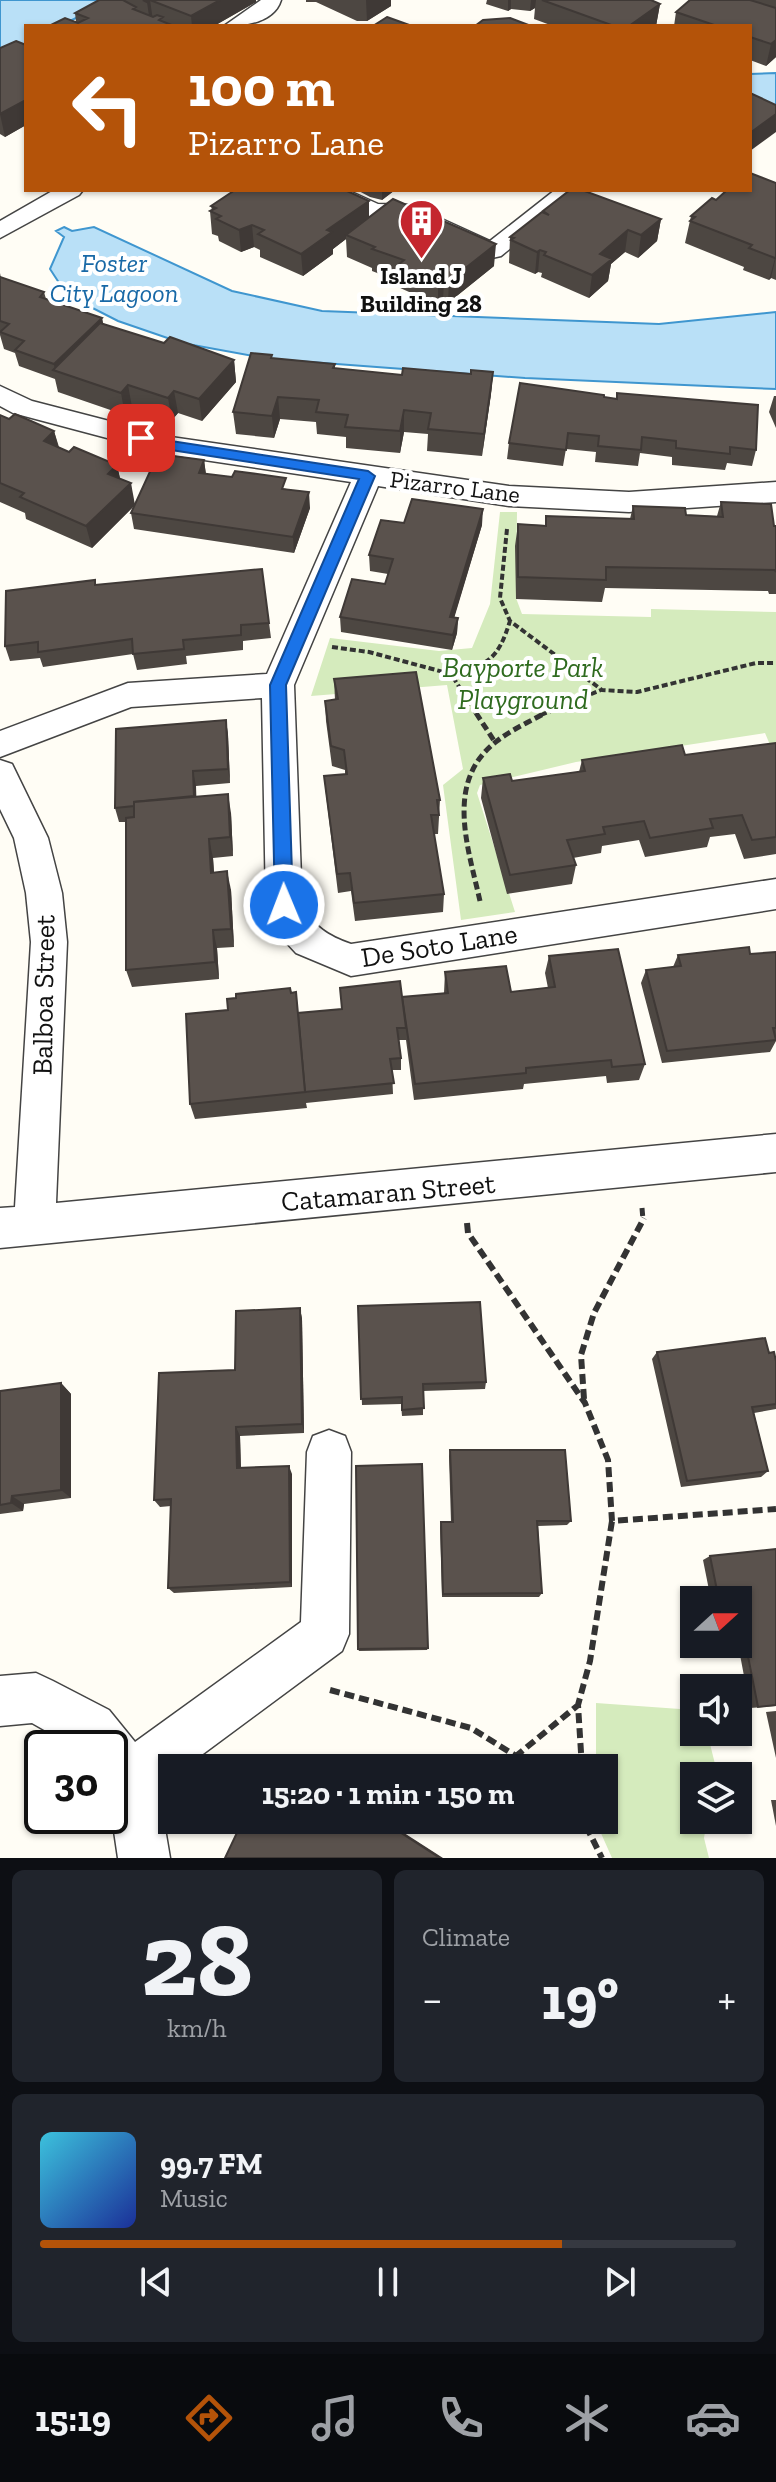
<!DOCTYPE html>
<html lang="en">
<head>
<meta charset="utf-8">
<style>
	:root { --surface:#171b24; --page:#20242c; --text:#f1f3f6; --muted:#9ea1a6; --line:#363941; --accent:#b45309 }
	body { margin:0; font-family:"Zilla Slab",serif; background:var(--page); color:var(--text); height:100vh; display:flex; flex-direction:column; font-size:30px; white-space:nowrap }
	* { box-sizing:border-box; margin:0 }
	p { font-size:26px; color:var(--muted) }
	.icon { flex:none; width:44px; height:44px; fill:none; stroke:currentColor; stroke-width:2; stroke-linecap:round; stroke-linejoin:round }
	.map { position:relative; height:1858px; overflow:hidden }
	.sheet { display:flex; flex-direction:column; gap:12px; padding:12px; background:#0d0f14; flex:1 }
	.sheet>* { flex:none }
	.guide { position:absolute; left:24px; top:24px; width:728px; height:168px; border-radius:0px; box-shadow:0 2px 6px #0004; background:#b45309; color:#fff; overflow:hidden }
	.needle { width:52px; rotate:69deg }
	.fabs { position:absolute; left:680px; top:1586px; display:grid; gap:16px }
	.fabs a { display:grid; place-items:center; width:72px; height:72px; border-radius:0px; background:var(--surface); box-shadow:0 2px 6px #0004; font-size:40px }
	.speed { position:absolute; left:24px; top:1730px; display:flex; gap:16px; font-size:40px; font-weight:700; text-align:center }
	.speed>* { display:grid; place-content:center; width:104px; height:104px; border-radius:50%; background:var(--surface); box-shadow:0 2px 6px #0004; line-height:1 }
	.speed .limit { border:4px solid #111; border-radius:12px; background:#fff; color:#111 }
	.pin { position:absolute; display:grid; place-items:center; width:68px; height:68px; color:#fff; margin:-34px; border-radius:16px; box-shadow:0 4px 12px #0006 }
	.me { position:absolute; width:88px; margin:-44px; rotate:359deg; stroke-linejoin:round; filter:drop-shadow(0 0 6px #0008) }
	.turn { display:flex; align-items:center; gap:28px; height:168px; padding:0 32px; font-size:36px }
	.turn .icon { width:104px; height:104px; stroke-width:2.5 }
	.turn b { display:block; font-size:56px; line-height:68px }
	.big { font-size:60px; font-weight:700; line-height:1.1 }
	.sheet .tile { flex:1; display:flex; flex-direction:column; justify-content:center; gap:12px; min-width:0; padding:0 28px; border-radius:12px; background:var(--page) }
	.sheet .dial { align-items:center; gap:0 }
	.dial b { font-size:104px; line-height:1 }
	.song { display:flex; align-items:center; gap:24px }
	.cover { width:96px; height:96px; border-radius:12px; background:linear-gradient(135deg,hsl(190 70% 55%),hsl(230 70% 35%)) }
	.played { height:8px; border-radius:4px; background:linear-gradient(90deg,var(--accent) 75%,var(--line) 75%) }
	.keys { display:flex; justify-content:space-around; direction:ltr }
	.heat { display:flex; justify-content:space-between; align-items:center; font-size:44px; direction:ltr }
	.sheet .tiles { flex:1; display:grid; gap:12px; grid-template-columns:1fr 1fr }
	.tile:last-child { grid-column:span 2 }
	.trip { position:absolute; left:158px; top:1754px; width:460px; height:80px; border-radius:0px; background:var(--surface); box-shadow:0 2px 6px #0004; font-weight:700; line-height:80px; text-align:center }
	.dock { display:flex; height:128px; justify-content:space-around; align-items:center; background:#090b0e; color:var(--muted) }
	.dock .icon { width:56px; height:56px }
	.dock .current { color:var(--accent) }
	.dock b { font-size:36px; color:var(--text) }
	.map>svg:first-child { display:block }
	.green { fill:#d5ebbd }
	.water { fill:#b9e0f7; stroke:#3f96cf; stroke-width:2 }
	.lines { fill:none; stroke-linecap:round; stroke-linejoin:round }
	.street-casing { stroke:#444; stroke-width:3 }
	.path-far2 { stroke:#333; stroke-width:4; stroke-dasharray:6 3; stroke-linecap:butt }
	.path-far1 { stroke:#333; stroke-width:5; stroke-dasharray:8 4; stroke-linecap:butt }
	.path { stroke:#333; stroke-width:6; stroke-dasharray:10 5; stroke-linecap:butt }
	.street { fill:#fff; fill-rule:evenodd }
	.wall { fill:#4d4742 }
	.shaded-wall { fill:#3f3936 }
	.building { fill:#5a524d; stroke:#3f3936; stroke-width:2 }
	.route { fill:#1a73e8; stroke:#114b97; stroke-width:2 }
	.labels { text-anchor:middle; stroke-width:8; stroke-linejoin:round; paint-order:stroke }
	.far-poi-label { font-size:24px; font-weight:bold; fill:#111; stroke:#fff }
	.far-street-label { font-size:24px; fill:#111; stroke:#fff }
	.far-water-label { font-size:26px; font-style:italic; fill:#1768a6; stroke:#fff }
	.park-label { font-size:28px; font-style:italic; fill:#2f6b1f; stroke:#fff }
	.street-label { font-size:28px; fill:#111; stroke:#fff }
</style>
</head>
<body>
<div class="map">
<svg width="776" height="1858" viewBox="0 0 776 1858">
	<rect width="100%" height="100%" fill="#fffdf5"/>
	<g class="green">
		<path d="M500,512h17l-1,86 6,16 129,3v-8l125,3v147l-11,-26 -189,29 -96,23 -3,8 38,119 -54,8 -18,-135 20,-16 -16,-84 -136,11 19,-58 109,13 33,-3 18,-44z"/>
		<path d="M596,1703l98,7v22h13l9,36 -2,8h-20v44h13l-3,18 5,20h-97l-16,-36 8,-2v-52h-8z"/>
	</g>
	<g class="water">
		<path d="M0,0h112l-52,26h-34v17l-26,13z"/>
		<path d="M776,73v36l-26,-7v-28z"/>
		<path d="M64,227l8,4 22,-4 138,64 90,20 337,13 117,-12v77l-251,-11 -255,-19 -88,-16 -64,-22 -51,-26 -17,-26 14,-32 -8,-6z"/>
	</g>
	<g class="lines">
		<defs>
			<g id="street">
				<path d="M261,0h20c-7,23 -37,26 -57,26z"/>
				<path d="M54,190h29l-4,5 -79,43v-17z"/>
				<path d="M316,190h31l31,14 33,1 79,36 65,-51h27l-81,66 -9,2 -93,-41 -33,-1 -46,-21z"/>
				<path d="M0,386l32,15 139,36 338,49 120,6 147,-10v20l-147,10 -120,-6 -131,-20 -84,199 8,220c12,22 26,31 49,39l425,-65v30l-425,67 -55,-23 -13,-14 -17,-34 -4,-207 -131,9 -131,50v-26l128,-48 139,-9 84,-192 -180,-27 -158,-42 -13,-7z"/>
				<path d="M0,760l12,4 36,74 14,55 5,49 -11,261 720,-69v38l-776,76v-40l15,-1 16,-265 -5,-49 -12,-55 -14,-29z"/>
				<path d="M329,1430l16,6 6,16 -2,182 -7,17 -158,117h-12v9l-14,10 12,71h-52l-8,-54v-56h-34l-44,-25 -32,3v-50l36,-3 17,8 56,29 26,32 166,-120 6,-170 6,-16z"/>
			</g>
		</defs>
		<use href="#street" class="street-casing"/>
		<g class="path-far2">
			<path d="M507,529l-7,69 10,23 92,69 35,2 119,-29h20"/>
			<path d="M332,647l37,5 82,22 26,41"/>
			<path d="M451,674c38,-9 47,-15 59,-53"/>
			<path d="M541,715l60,-25"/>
		</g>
		<g class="path-far1">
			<path d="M476,713l19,29"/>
			<path d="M480,901c-12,-54 -36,-120 17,-160 14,-11 32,-19 48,-28"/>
			<path d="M642,1208l1,12"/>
		</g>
		<g class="path">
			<path d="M467,1223l1,10 117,170 23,57 4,61 164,-12"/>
			<path d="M584,1399l-3,-44 13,-42 50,-95"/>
			<path d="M330,1690l141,38 45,28"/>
			<path d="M527,1768l-11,-12 61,-50"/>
			<path d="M582,1768l-4,-63 12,-44 22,-140"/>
			<path d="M580,1820l6,6 -1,-6"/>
			<path d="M586,1826l16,32"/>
		</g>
		<use href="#street" class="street"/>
	</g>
	<g class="wall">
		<path d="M99,0h157v2l-42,24h-165l27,-4 -1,-9z"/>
		<path d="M306,0h85v6l-24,15h-10l-41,-19h-10z"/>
		<path d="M487,0h164l9,4 -4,22h-103l-19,-7 1,-11 -5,3 -19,-2 -3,2 -22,-7z"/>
		<path d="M690,0h86v57l-10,9 -16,-6v-34h-76l2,-14z"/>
		<path d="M26,45v80l-21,12 -5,-3v-86z"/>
		<path d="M776,183v97l-5,-2 -2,2 -26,-10 1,-3 -59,-24 6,-27 25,-16z"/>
		<path d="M357,190h38l-13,10 -12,-3z"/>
		<path d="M369,201v16l125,49 -46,37 -5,-2 -5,4 -40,-18v-6l-26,-10v-3l-25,-11 -1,-18 -13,10v5l-30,22 -43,-19v-7l-6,-3 -13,5 -22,-11 -1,-5 -6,-2 -2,-23 2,-1 -1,-4z"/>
		<path d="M543,211l118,8 -4,22 -19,17 -13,-6 -14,12 -3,17 -19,17 -48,-21 1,-4 -4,-1 -3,2 -26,-11 1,-26 33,-24z"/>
		<path d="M0,273l1,5 43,14 2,7 56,19 1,6 61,19 70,17 2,22 -34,39 -24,-8 -6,7 -40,-13 -7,8 -67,-23 -3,-13 -36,-13 -4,-13 -11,-4 -4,-14z"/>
		<path d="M272,355v4l63,5v5l67,6 69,-1 22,-2 -2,22 -9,62 -55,-5 1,-17 -24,-2 -4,21 -54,-5v-11l-29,-3 -1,-12 -36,-3 -6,19 -38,-4 -3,-22z"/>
		<path d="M774,396h2v32l-7,-16z"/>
		<path d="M604,397l152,53 -4,16 -25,-3 -2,7 -53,-5v-8l-32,-4 -2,13 -43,-4 1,-10 -30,-3 -3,17 -56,-7 2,-16z"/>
		<path d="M0,415l9,4 45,12 5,16 10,5 48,13 3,14 15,25 69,-44 2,14 81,15 23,19 -16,45 -160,-24 -3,-16 3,-7 -42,42 -66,-29 -1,-6 -25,-11z"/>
		<path d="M721,502l55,24v68h-7l-1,-3 -163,-3 -3,14 -86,-3 -1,-53 3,-22 27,1 1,-9 84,3 3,-13 53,9 31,1z"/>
		<path d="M404,523l78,2 -28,92 4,1 -1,15 -5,17 -111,-18 -1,-15 45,-33 3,-10 -18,-3 -1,-16z"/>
		<path d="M262,569l9,69 -28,3v9l-57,6 1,8 -50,6 -4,-16 -90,13 -3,-9 -30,3 -5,-15 92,-61z"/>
		<path d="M334,679l106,121 -2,34h-4l10,60 -1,18 -88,9 -4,-30 -13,2 -12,-98 -2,-19 21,-2v-4l-13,-4 -6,-45 -1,-20 10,-1z"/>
		<path d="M226,720l2,15 2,48 -34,3v10l35,17 2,43 -20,2 1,14 17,18 3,57 -17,1 2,31 -87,8 -6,-17v-148h-7l-4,-14z"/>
		<path d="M776,743v111l-32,5 -9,-25 -25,3 -3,10 -62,10 -6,-17 -37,6 -1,7 -28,5 3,7 -4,19 -65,10 -26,-96 2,-20 29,3 67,-9 3,-12 103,-5z"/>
		<path d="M776,952v89l-6,11 -108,11 -21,-80 5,-13 27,-3 5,-12 72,-1z"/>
		<path d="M549,956l96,108 -6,16 -32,3 -1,-7 -82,8 -1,5 -109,11 -8,-60h-7l2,18v12h-9l1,24 -87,9 1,5 -112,11 -5,-15 109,-91 42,-4 103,-16 1,-21 66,20 37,-4 -3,-15z"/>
		<path d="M358,1306l128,76 -1,7 -62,2v24l-21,1 -1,-12 -39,1z"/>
		<path d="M300,1308l2,11 2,114 -64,3 1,32 51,6v113l-118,6 -6,-5 3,-82 -11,1 -6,-7 81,-130z"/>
		<path d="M657,1352l112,1 7,8v48l-22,4 14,58 -7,6 -80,10 -29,-128z"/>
		<path d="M61,1383l10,11v104l-47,6 -1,7 -23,3v-123z"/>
		<path d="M450,1450l121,71 -4,4 -29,1 4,67 -3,4h-97l-2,-70 1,-5h10l-2,-66z"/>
		<path d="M776,1549v157l-26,2 -12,-64v-44h-27l-8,-40 7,-4z"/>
		<path d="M428,1648l-1,2 -68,1 -1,-2z"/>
		<path d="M776,1711v47l-10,-46z"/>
		<path d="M771,1800h5v26z"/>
	</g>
	<g class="shaded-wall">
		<path d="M150,0l3,21 -3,2 -3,-21z"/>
		<path d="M220,0h36v2l-42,24h-22l-1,-10z"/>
		<path d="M366,0h25v6l-24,15z"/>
		<path d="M508,0h3v9l-3,2z"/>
		<path d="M531,0h5l-1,8 -5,3z"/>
		<path d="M660,4l-4,22h-27z"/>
		<path d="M776,40v17l-10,9 5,-22z"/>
		<path d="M26,100v25l-21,12 -5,-23z"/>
		<path d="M776,114v18l-26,19v-18z"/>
		<path d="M382,190h13l-13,10z"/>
		<path d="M369,201v22l-23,12v4l-13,10v5l-30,22 -2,-22 26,-24z"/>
		<path d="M661,219l-4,22 -19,17 3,-23z"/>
		<path d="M252,225l2,22 -13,5 -2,-22z"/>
		<path d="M628,230l-3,22 -14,12 -3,17 -19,17 3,-23 8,-21z"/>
		<path d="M496,244l-2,22 -46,37 1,-22z"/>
		<path d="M540,250l-2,22 -3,2 2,-22z"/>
		<path d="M776,257l-5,21 -2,2 6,-22z"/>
		<path d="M444,279l-1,22 -5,4v-22z"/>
		<path d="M102,318l3,16 -50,37 -1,-7z"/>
		<path d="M234,360l2,22 -34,39 -3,-22z"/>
		<path d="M493,372l-2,22 -9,62 2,-22z"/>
		<path d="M128,385l4,22 -7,8 -4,-22z"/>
		<path d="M174,391l4,22 -6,7 -4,-22z"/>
		<path d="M278,397l2,22 -6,19 -2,-22z"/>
		<path d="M404,410v22l-4,21v-22z"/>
		<path d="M54,431l6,22 -16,-12z"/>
		<path d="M204,460l2,16 -7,-3z"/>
		<path d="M117,465l5,22 -14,-13z"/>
		<path d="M131,483l4,22 -43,43 -6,-22z"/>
		<path d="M309,492l1,16 -16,45 -1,-16z"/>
		<path d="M483,509l-1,16 -32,107v-15z"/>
		<path d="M458,618l-1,15 -5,17 1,-15z"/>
		<path d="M226,720l2,15 2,48 -2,-14z"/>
		<path d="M193,771l3,15 1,30 -3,-14z"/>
		<path d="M228,794l3,19 2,43 -3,-19z"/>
		<path d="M209,839l4,19 2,33 -4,-18z"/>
		<path d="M227,871l4,19 3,57 -3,-18z"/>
		<path d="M213,930l4,18 2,31 -4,-17z"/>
		<path d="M300,1308l2,11 2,114 -2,-9z"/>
		<path d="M61,1383l10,11v104l-10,-8z"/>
		<path d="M236,1427l4,9 1,40 -4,-8z"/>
		<path d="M289,1466l3,8v113l-2,-5z"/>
		<path d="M12,1496l12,8 -1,7 -12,-8z"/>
		<path d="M381,1820h3l59,38h-3z"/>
	</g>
	<g class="building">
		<path d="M99,0h24l13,7 -3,2 20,8 4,-2 6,2 -4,3 15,6h-125l16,-8 13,5 10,-5 -13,-5z"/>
		<path d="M143,0h77l-29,16 -41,-16 -3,2z"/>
		<path d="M542,0h109l9,4 -31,22h-15z"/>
		<path d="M690,0h60l26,8v32l-5,4 -21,-7v-11h-33l-41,-14z"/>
		<path d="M387,17l25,9h-39z"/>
		<path d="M510,18l21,8h-56l8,-6z"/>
		<path d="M16,41l10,4v55l-26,14v-66z"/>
		<path d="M750,93l26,12v9l-26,19z"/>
		<path d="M750,173l26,10v74l-1,1 -26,-10 3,-3 -62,-24 5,-4 -4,-1 21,-18 4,2 11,-10h23z"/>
		<path d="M235,190h110l24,11 -42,29 5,2 -31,22 -43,-20 6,-4 -12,-5 -13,5 -23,-11 5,-3 -11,-5 6,-3 -5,-2z"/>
		<path d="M570,190h12l79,29 -20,16 -13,-5 -28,24 12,5 -20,16 -48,-20 2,-3 -6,-2 -3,2 -26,-12 3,-2 -4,-1 32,-25 7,3 -6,-4z"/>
		<path d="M393,199l103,45 -47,37 -5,-2 -6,4 -40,-18 6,-5 -32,-11 3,-2 -29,-12z"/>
		<path d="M0,277l44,15 -4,5 62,21 -48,46 -39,-14 9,-9 -24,-9 9,-8 -9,-3z"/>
		<path d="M100,323l64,20 6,-6 64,23 -35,39 -25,-8 -6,7 -40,-13 -7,8 -68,-23z"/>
		<path d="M251,353l21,2 -1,3 64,6 -2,4 69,7 1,-7 68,6v-4l22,2 -9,62 -56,-5 3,-16 -27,-3 -4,21 -55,-4 3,-12 -32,-3 3,-12 -41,-3 -6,19 -39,-4z"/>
		<path d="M520,383l84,12v2l13,2v-6l141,12 -2,45 -26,-3v7l-54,-6v-7l-34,-4 -1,13 -43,-4 1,-10 -31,-3 -2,17 -57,-7z"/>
		<path d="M15,414l39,17 -10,10 25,11 5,-5 43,18 -9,9 23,9 -45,43 -66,-29 4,-4 -24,-10v-68l9,4z"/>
		<path d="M158,454l46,6 -5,13 33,4 3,-6 51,7 -4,11 27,3 -16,45 -162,-24z"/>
		<path d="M412,499l71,10 -33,108 8,1 -5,17 -113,-18 12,-38 33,5 8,-25 -24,-4 12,-35 23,3z"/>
		<path d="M721,502l50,2 3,22h2v46l-1,-2 -169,-3v13l-88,-3v-53l28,2v-10l88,3 -1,-13 52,2 1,7 37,2z"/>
		<path d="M262,569l7,54 -28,2v10l-58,5 1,9 -51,5 -1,-15 -94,13v-10l-33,4 1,-55 89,-11v5z"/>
		<path d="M416,672l24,128h-3l2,15h-8l13,79 -90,9 -4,-30 -13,1 -13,-98 23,-2 -3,-24 -13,-4 -6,-45 13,-2 -4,-20z"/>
		<path d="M226,720l2,49 -35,2 1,25 -60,6v4l-19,2 1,-79z"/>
		<path d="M776,743v94l-24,3 -10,-25 -32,4 3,9 -63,10 -6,-17 -41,6 2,7 -38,6 9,25 -66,10 -27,-97 27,-4 2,7 73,-10 -3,-11 100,-15 3,10z"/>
		<path d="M228,794l2,43 -21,2 2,34 16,-2 4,58 -18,1 2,32 -89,8v-152l8,-1v-15z"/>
		<path d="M749,947l1,7 26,-2v76h-3l3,12 -109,11 -21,-81 35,-4 -3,-11z"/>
		<path d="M618,949l27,115 -33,3 -1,-7 -85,8v5l-111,11 -13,-87 46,-4 -3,-21 61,-6 5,26 44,-5 -6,-31z"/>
		<path d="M400,981l6,47h-9l4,30 -11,1 4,24 -89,9 -7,-79 44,-4 -2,-21z"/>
		<path d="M290,988l1,5 5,-1 9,100 -115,12 -4,-90 42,-4 -1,-11 9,-1v-4z"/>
		<path d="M480,1302l6,80 -63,2 1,24 -22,2v-13l-41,2 -3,-93z"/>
		<path d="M300,1308l2,116 -66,3 1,41 52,-2 1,116 -122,6 3,-89 -17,1 5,-127 76,-3 1,-59z"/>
		<path d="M765,1338l4,15 5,-1 2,9v43l-24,3 16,64 -81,10 -30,-129z"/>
		<path d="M61,1383v107l-49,6 -1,7 -11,2v-114z"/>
		<path d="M450,1450h115l6,71h-34l5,72 -99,1 -2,-72h12z"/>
		<path d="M422,1464l6,184 -70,1 -2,-183z"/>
		<path d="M776,1549v156l-18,2 -15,-76 -5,1v-32h-19l-9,-44z"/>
		<path d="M243,1820h138l59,38h-215z"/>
	</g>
	<path class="route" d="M141,433l30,8 197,30 7,5 -89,209 7,220 -9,7 -9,-7 -5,-220 89,-206 -188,-29 -35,-9v-6z"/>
	<defs>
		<symbol id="building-pin" viewBox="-11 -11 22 30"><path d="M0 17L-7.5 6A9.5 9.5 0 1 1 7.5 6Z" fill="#c4262e" stroke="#fff"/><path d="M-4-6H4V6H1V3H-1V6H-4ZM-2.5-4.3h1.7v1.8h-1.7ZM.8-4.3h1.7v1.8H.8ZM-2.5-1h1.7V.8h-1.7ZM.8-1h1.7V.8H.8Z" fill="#fff"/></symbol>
	</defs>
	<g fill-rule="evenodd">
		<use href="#building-pin" x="396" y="196" width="51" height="69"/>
	</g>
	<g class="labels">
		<g class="far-poi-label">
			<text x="421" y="284">Island J<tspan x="421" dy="28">Building 28</tspan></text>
		</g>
		<g class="far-street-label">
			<text transform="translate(455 487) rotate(7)" y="8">Pizarro Lane</text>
		</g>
		<g class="far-water-label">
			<text x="114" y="272">Foster<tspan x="114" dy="30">City Lagoon</tspan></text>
		</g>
		<g class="park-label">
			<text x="523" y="677">Bayporte Park<tspan x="523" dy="32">Playground</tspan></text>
		</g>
		<g class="street-label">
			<text transform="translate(439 945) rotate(-9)" y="10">De Soto Lane</text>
			<text transform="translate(43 995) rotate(-89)" y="10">Balboa Street</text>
			<text transform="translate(388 1192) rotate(-5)" y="10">Catamaran Street</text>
		</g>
	</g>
</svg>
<div class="fabs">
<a><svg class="needle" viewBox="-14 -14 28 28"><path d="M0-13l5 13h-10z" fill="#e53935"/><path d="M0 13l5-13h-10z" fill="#9ea1a6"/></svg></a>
<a><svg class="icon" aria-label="sound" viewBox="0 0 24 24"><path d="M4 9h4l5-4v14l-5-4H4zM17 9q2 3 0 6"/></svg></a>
<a><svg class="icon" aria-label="layers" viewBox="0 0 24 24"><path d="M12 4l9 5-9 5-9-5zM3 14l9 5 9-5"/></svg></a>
</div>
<div class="speed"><div class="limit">30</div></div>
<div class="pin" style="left:141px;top:438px;background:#d93025"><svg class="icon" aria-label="arrive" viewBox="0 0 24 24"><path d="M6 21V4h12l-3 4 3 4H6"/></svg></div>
<svg class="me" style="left:284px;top:905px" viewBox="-20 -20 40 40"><circle r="17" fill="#1a73e8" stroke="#fff" stroke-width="3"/><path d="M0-11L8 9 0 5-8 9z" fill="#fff"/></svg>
<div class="trip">15:20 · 1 min · 150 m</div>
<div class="guide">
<div class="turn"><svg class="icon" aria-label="left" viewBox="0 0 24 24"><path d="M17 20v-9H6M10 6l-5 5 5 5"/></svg><div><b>100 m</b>Pizarro Lane</div></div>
</div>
</div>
<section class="sheet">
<div class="tiles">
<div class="tile dial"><b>28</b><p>km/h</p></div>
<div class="tile"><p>Climate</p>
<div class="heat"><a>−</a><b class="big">19°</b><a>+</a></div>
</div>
<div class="tile">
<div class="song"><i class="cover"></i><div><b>99.7 FM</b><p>Music</p></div></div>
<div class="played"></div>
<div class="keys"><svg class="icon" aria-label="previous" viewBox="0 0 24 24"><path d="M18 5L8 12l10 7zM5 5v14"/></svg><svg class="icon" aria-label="pause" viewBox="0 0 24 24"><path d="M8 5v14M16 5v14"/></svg><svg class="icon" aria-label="next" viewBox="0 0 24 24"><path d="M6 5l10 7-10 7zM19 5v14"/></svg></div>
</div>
</div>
</section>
<nav class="dock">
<b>15:19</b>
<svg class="icon current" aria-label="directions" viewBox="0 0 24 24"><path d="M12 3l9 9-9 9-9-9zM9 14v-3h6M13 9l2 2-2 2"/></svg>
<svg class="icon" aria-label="music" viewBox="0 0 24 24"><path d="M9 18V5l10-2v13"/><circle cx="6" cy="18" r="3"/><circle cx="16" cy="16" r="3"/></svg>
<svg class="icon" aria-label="phone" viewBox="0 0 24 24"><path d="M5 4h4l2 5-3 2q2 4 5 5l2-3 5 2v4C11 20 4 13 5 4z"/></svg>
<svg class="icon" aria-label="climate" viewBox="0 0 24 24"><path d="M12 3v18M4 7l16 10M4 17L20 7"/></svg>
<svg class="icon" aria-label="car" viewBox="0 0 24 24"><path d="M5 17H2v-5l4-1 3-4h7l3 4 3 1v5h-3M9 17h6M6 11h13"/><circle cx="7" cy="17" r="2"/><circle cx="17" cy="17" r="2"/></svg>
</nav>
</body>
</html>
